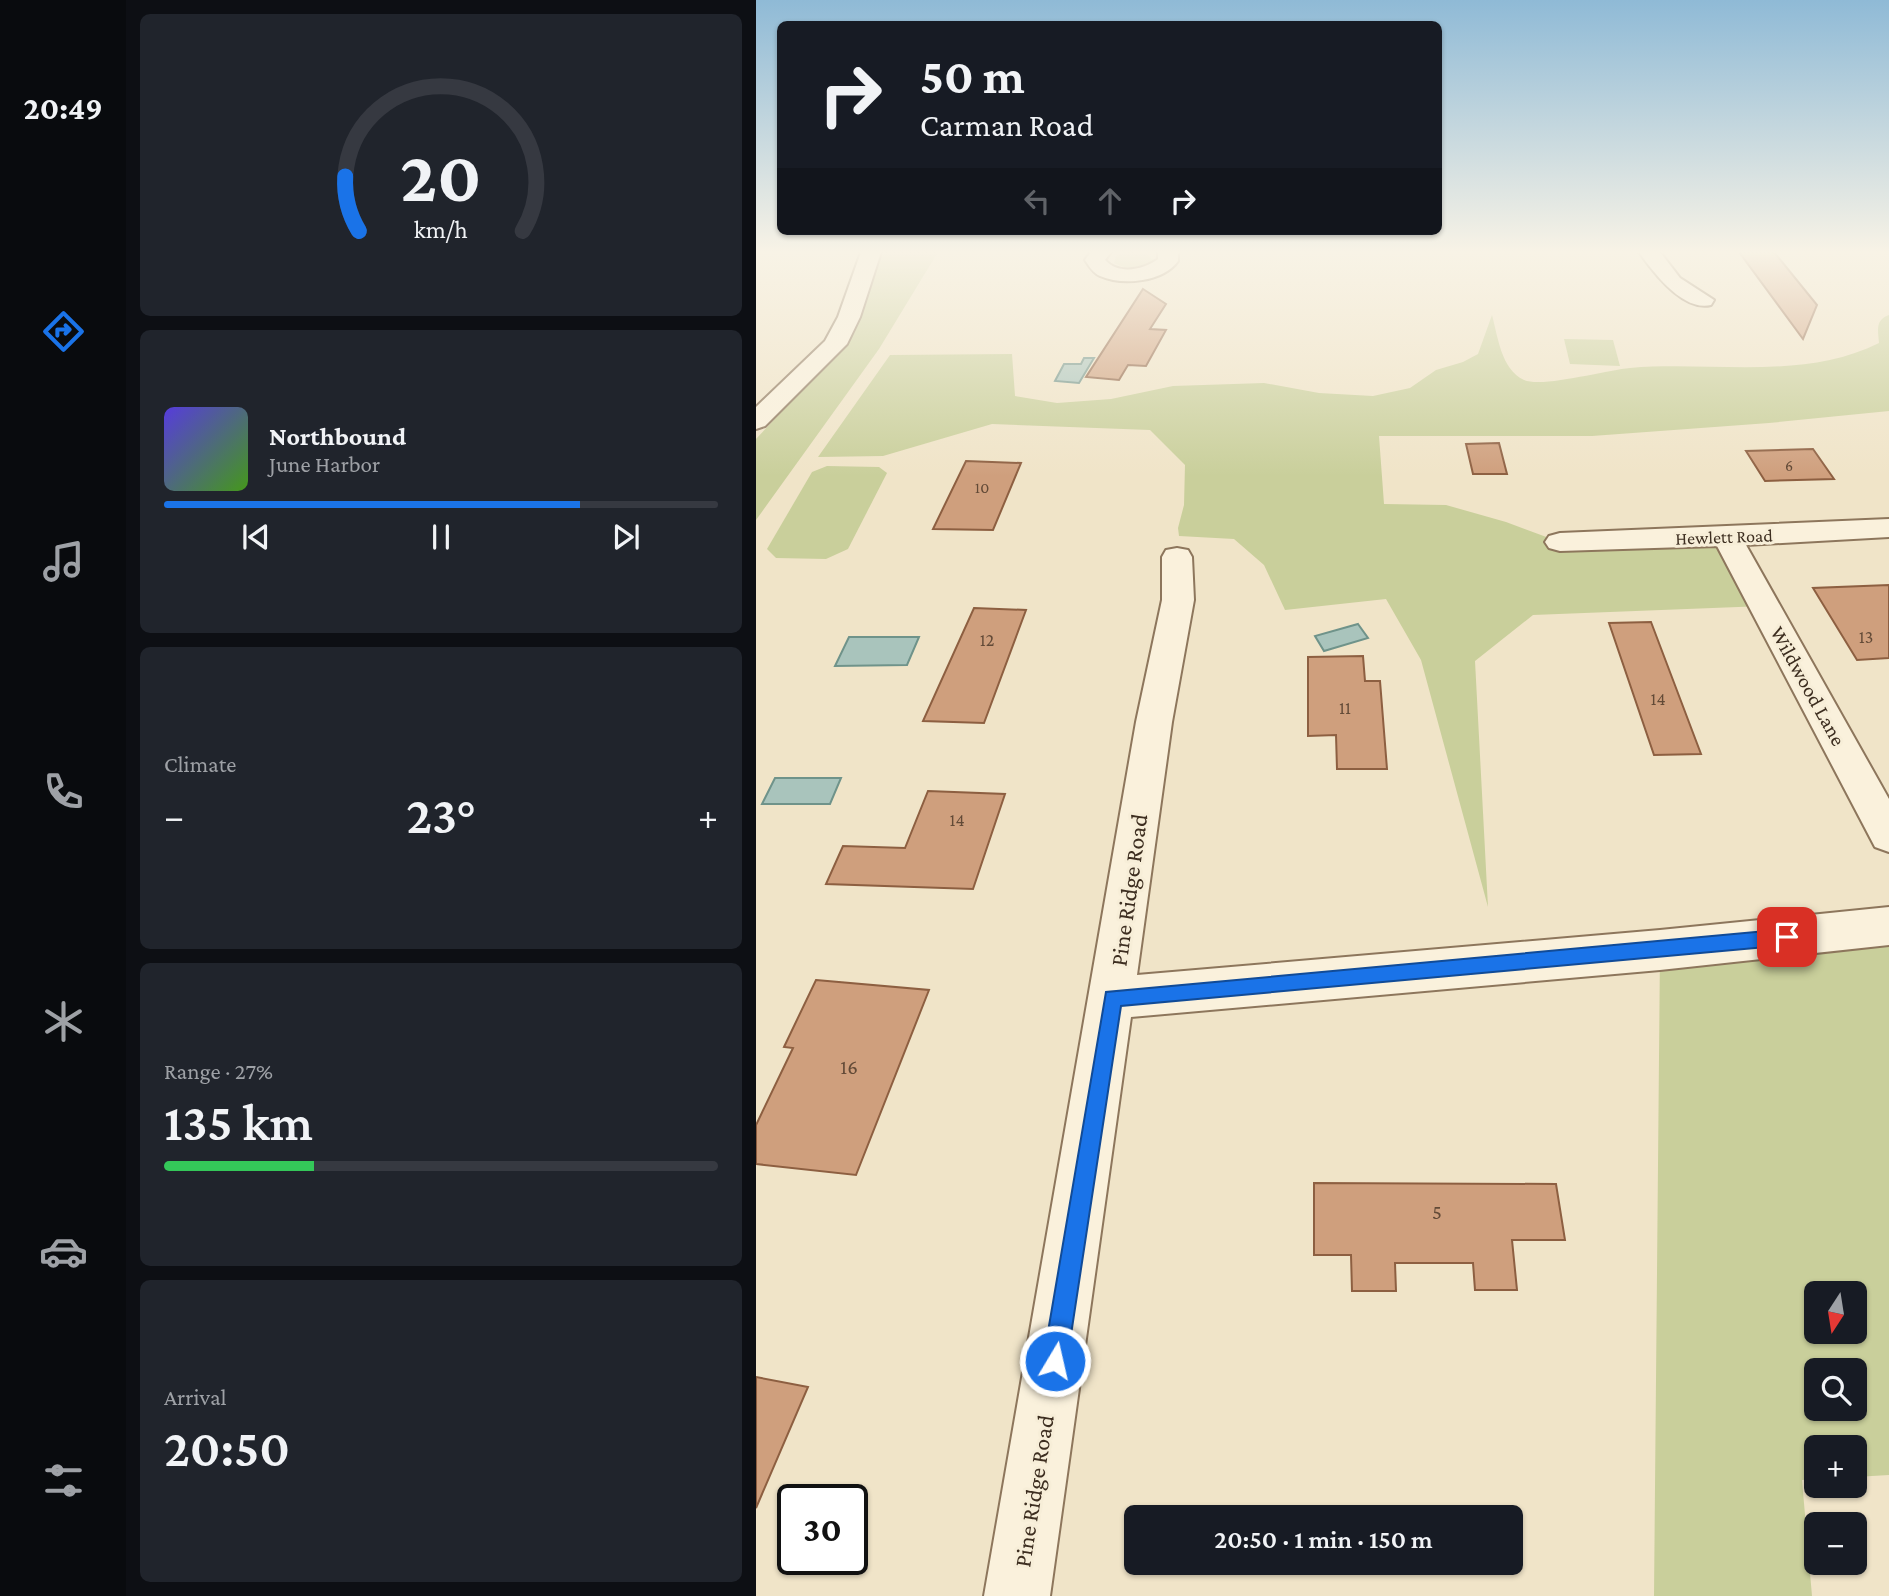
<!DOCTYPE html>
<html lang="en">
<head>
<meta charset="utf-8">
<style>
	:root { --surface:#171b24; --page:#20242c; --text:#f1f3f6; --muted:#9ea1a6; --line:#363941; --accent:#1a73e8 }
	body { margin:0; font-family:"Crimson Pro",serif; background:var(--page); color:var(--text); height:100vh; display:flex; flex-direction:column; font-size:26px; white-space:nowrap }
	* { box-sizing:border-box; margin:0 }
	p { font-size:23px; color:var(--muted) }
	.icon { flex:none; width:38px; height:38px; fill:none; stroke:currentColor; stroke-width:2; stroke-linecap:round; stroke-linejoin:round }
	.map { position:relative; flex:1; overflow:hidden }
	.panel { display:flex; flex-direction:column; gap:14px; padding:14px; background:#0d0f14; width:630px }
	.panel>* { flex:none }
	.guide { position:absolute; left:21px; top:21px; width:665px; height:214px; border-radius:10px; box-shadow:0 2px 5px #0004; background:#171b24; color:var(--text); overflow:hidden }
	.needle { width:46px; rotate:192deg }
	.fabs { position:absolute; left:1048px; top:1281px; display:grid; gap:14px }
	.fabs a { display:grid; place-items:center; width:63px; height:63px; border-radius:10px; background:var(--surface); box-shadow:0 2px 5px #0004; font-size:35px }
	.speed { position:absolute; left:21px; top:1484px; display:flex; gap:14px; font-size:35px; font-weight:700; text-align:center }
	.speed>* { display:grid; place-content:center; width:91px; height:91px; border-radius:50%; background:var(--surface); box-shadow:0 2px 5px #0004; line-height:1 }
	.speed .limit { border:4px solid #111; border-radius:10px; background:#fff; color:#111 }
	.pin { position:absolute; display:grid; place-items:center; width:60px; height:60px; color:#fff; margin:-30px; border-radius:14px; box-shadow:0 4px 10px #0006 }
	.me { position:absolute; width:77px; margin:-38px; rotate:9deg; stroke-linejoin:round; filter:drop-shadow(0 0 5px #0008) }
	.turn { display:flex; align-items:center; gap:24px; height:147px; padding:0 28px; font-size:32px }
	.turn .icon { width:91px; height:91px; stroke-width:2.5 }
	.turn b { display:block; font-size:49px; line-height:60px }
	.lanes { display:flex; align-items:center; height:66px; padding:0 28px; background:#0003; justify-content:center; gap:35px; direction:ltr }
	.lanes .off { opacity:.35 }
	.big { font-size:52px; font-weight:600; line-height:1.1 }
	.panel .card { flex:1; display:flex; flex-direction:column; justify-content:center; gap:10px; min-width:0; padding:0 24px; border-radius:10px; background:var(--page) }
	.panel .dial { align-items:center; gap:0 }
	.dial svg { height:182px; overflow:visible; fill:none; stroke:var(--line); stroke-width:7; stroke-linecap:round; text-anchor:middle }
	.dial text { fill:var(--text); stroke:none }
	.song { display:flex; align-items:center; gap:21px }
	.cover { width:84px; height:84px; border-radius:10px; background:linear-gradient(135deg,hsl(250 70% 55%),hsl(100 70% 35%)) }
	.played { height:7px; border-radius:4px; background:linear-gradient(90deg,var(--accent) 75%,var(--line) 75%) }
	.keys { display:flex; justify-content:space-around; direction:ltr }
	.heat { display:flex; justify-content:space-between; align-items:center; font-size:38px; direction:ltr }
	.charge { height:10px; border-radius:5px; background:linear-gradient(90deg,#34c759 27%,var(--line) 0) }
	.trip { position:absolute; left:368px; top:1505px; width:399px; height:70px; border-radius:10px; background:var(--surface); box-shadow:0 2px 5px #0004; font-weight:600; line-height:70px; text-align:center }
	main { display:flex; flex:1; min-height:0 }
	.menu { display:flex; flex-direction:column; width:126px; justify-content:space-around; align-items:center; background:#090b0e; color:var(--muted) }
	.menu .icon { width:49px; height:49px }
	.menu .current { color:var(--accent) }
	.menu b { font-size:32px; color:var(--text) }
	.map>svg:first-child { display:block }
	.green { fill:#c9cf9b; fill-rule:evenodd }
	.water { fill:#a9c4bc; stroke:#6f938a; stroke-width:2 }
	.building { fill:#cf9f7d; stroke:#8d5f41; stroke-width:2 }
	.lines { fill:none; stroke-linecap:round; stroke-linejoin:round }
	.minor-casing { stroke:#8d765c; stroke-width:4 }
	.minor { fill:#faf1dc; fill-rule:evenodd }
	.route { fill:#1a73e8; stroke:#114b97; stroke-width:2 }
	.labels { text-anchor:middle; stroke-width:6; stroke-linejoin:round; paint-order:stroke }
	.far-number-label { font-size:16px; fill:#624a37 }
	.far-street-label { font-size:18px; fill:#3d2e20; stroke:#f7eed8 }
	.number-label { font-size:18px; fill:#624a37 }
	.street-label { font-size:21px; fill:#3d2e20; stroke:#f7eed8 }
	.near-number-label { font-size:21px; fill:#624a37 }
	.near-street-label { font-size:24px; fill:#3d2e20; stroke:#f7eed8 }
</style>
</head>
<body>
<main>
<nav class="menu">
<b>20:49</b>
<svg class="icon current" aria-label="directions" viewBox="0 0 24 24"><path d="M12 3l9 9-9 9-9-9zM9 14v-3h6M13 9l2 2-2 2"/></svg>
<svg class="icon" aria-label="music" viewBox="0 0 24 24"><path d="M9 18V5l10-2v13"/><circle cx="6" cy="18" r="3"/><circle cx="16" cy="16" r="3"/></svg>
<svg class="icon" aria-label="phone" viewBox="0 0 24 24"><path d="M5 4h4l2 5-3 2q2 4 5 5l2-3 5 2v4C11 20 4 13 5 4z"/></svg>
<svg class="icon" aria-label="climate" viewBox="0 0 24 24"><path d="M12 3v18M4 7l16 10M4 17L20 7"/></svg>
<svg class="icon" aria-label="car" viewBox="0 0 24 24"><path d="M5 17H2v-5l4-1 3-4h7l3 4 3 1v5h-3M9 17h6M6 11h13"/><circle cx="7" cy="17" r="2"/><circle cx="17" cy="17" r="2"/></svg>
<svg class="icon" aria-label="filters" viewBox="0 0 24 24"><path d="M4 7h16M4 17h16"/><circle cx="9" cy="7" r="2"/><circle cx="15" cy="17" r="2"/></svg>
</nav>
<section class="panel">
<div class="card dial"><svg viewBox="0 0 100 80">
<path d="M14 69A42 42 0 1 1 86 69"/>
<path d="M14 69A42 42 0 0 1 8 45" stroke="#1a73e8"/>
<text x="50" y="56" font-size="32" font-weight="700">20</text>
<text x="50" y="72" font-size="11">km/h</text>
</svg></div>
<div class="card">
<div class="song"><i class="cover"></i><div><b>Northbound</b><p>June Harbor</p></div></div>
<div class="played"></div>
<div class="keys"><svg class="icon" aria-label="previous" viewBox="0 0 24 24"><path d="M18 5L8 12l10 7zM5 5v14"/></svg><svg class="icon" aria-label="pause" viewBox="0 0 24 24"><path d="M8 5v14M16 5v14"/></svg><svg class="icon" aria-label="next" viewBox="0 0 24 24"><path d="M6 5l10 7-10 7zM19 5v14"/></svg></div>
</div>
<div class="card"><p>Climate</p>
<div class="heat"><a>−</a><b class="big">23°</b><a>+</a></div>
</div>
<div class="card"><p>Range · 27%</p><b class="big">135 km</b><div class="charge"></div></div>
<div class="card"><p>Arrival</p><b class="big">20:50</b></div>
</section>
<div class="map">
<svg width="1133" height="1596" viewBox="0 0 1133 1596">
	<rect width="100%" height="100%" fill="#f0e4c8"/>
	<g class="green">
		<path d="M130,252h52l-59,97 -123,171v-81l92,-98 32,-83z"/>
		<path d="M371,252l19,1 7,7c-11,10 -27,10 -39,3l2,-7z"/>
		<path d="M736,315c6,22 9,54 32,65 19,8 82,-10 106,-12 82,-7 173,13 249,-25 -1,-13 -4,-23 10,-28v96l-120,12 -177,13h-213l5,68 62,1 60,17 54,20 167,-5 37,69 -231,9 -58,46 13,246 -67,-247 -35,-61 -101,11 -21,-45 -30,-26 -55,-3 -1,-8 6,-23 1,-40 -35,-35 -158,-6 -109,32 -65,1 72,-102 122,-1 3,42 42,7 54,-4 62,-13 91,-3 55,10 54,3 37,-8 26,-18 27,-8 15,-8z"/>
		<path d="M808,339l49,1 7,26 -50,-2z"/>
		<path d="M71,466l52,1 8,6 -39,76 -22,10 -50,-1 -9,-9 45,-77z"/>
		<path d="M1133,927v548l-34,2v-30h-39v32l-14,1 10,116h-158l6,-646zM1060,1293h39v39h-39zM1060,1370h39v39h-39z"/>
	</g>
	<g class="water">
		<path d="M328,358h10l-15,25 -24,-2 9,-17h17z"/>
		<path d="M602,624l10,14 -44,13 -9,-15z"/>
		<path d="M93,637h70l-12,28 -72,1z"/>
		<path d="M19,778h66l-11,26h-68z"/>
	</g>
	<g class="building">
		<path d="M983,252h35l43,53 -14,34z"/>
		<path d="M387,289l23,15 -16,25 16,1 -20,36 -18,-1 -9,15 -33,-3z"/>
		<path d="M743,443l8,31h-34l-7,-30z"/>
		<path d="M1057,449l21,30 -69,2 -19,-30z"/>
		<path d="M210,461l55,2 -28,67 -60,-1z"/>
		<path d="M1133,585v73l-32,2 -44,-72z"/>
		<path d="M218,608l52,2 -42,113 -61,-2z"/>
		<path d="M895,622l50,132 -47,1 -45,-132z"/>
		<path d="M607,656l2,25h15l7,88h-50l-1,-34 -28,1v-79z"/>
		<path d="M172,791l77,3 -32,95 -147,-5 17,-38 62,2z"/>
		<path d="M60,980l113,10 -73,185 -100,-11v-39l37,-77 -9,-1z"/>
		<path d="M558,1183l242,1 9,56h-53l5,50h-42l-2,-27h-78l1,28h-44l-1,-36h-37z"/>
		<path d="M0,1377l52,10 -52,121z"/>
	</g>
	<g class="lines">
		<defs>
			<g id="minor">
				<path d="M105,252h20l-21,65 -13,27 -82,82 -9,3v-22l69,-66 13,-24z"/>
				<path d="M335,252h20l-6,8c14,15 38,10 53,-1v-7h20v9c-15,21 -55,25 -78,15 -7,-3 -11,-10 -15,-16z"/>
				<path d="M883,252h21l20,26 34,22 -3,5c-28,7 -58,-33 -72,-53z"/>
				<path d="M1133,519v18l-143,8 143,254v53l-14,-5 -158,-301 -157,5 -11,-3 -4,-6 4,-6 11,-3z"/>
				<path d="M421,548l11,2 4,7 2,43 -22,122 -35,253 523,-45 229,-23v38l-229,25 -529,47 -81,579h-66l152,-874 26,-122v-43l4,-7z"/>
			</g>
		</defs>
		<use href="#minor" class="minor-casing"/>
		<use href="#minor" class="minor"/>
	</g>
	<linearGradient id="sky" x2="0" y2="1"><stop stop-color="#8fbad6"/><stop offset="0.53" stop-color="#f8f3e6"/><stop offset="1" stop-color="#f8f3e6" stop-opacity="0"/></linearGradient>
	<rect width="1133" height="476" fill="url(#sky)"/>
	<path class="route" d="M1031,929l6,2 3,6 -3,5 -6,3 -666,61 -54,355 -4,8 -8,4 -9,-4 -3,-8 63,-369z"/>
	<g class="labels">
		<g class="far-number-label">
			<text x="1033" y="471">6</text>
			<text x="226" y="493">10</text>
		</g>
		<g class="far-street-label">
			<text transform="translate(968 537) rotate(-2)" y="6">Hewlett Road</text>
		</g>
		<g class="number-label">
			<text x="1110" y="643">13</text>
			<text x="231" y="646">12</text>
			<text x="902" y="705">14</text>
			<text x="589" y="714">11</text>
			<text x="201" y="826">14</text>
		</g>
		<g class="street-label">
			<text transform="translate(1052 686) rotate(61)" y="7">Wildwood Lane</text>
		</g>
		<g class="near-number-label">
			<text x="93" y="1074">16</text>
			<text x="681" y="1219">5</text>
		</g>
		<g class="near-street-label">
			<text transform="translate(373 890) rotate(-82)" y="8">Pine Ridge Road</text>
			<text transform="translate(278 1491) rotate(-81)" y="8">Pine Ridge Road</text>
		</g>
	</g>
</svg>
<div class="fabs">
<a><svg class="needle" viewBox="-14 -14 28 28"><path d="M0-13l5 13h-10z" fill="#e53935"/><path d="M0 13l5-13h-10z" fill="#9ea1a6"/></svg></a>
<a><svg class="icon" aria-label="search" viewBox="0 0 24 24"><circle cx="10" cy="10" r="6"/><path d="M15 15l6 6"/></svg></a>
<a>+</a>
<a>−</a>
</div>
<div class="speed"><div class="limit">30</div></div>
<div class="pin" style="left:1031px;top:937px;background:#d93025"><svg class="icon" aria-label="arrive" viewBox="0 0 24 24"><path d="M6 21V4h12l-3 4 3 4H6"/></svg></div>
<svg class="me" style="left:299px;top:1361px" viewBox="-20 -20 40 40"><circle r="17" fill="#1a73e8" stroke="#fff" stroke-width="3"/><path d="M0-11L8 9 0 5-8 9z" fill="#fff"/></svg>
<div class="trip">20:50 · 1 min · 150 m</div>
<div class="guide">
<div class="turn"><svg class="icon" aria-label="right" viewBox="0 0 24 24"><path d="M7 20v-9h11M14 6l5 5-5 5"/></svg><div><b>50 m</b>Carman Road</div></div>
<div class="lanes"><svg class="icon off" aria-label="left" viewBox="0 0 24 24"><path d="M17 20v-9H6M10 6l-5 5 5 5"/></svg><svg class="icon off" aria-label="ahead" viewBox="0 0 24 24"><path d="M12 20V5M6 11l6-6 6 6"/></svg><svg class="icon" aria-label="right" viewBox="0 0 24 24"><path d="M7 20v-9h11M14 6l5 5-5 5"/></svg></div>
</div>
</div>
</main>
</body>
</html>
